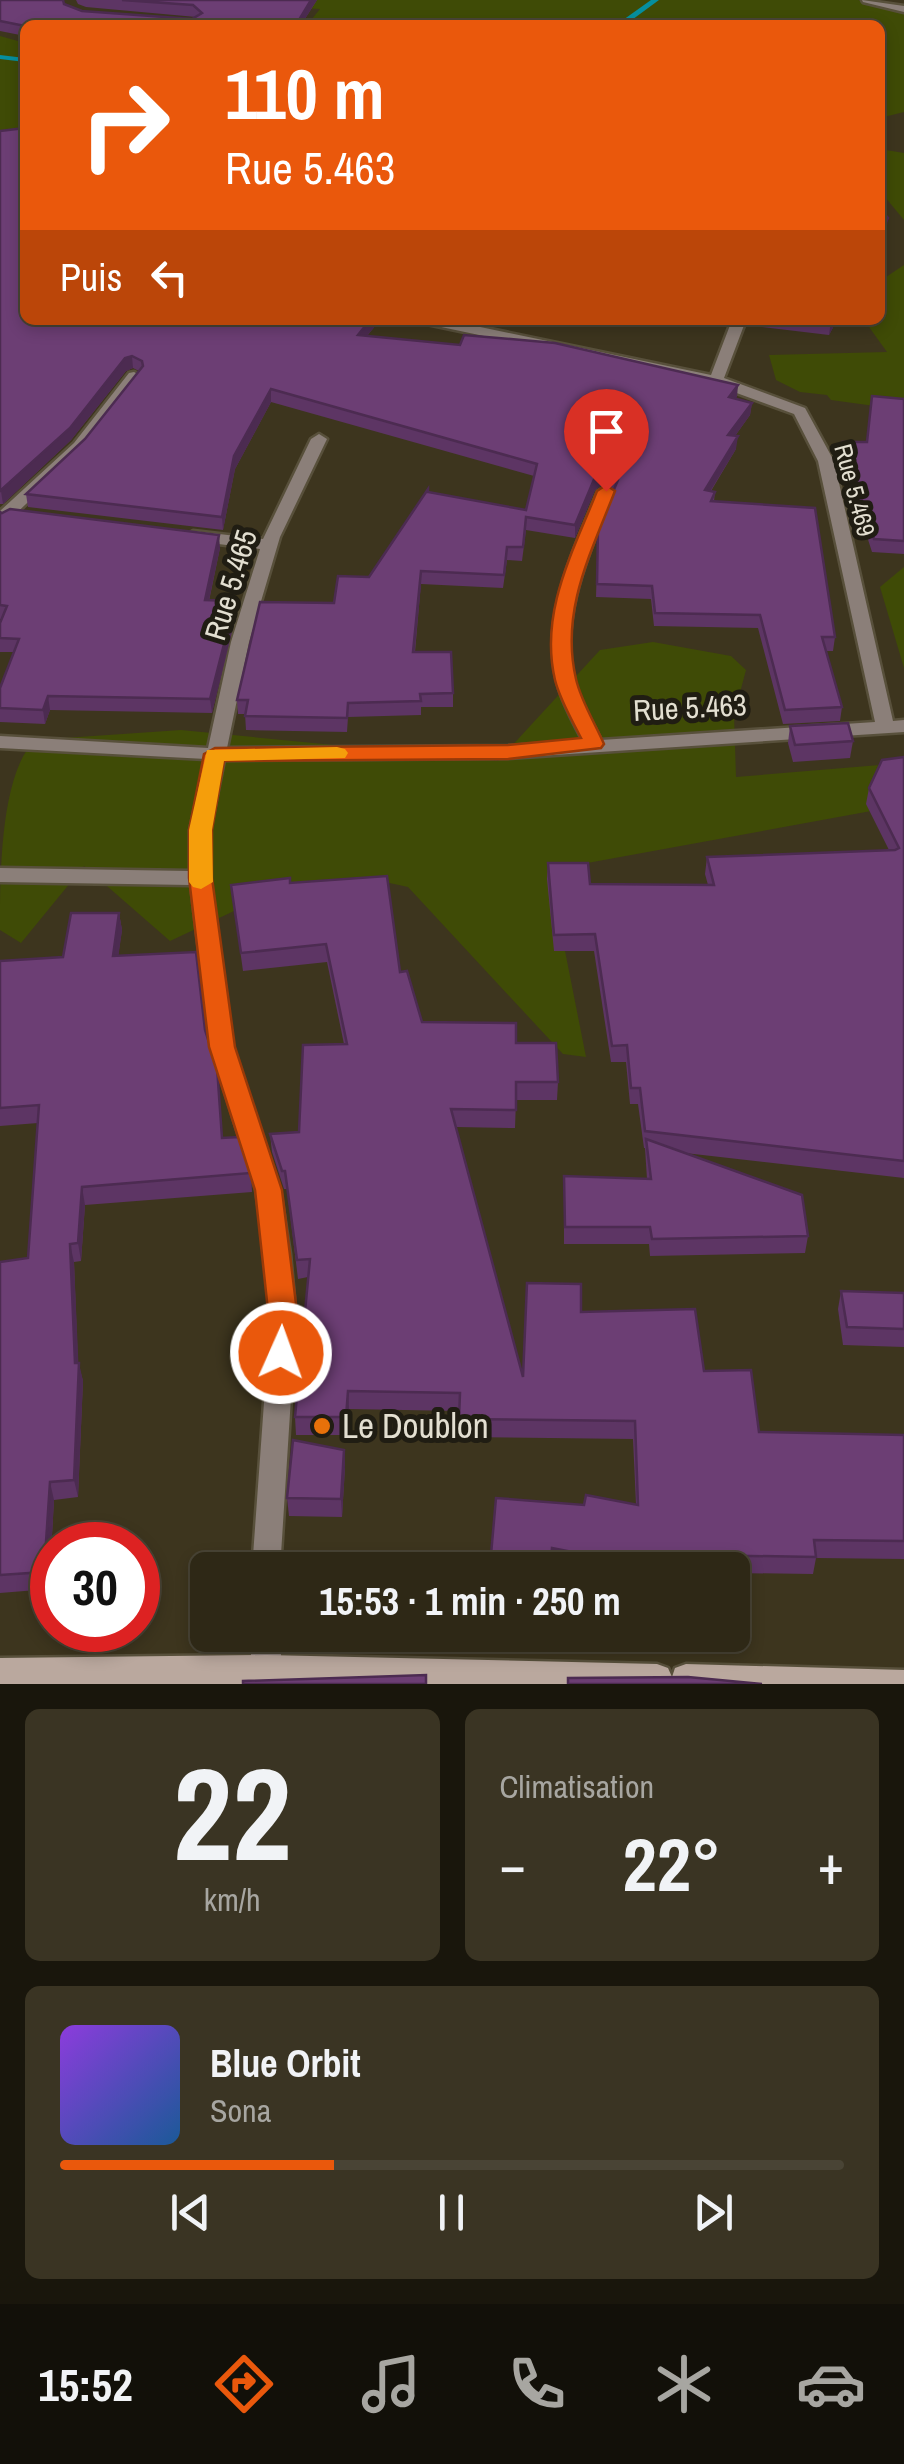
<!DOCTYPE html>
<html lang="fr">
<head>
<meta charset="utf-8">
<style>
	:root { --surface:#2e2816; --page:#3a3423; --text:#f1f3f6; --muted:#a7a6a1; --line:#494435; --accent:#ea580c }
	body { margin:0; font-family:"Archivo Narrow",sans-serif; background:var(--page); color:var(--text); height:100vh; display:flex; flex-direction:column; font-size:38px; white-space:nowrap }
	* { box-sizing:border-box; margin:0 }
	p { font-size:32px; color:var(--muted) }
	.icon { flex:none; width:55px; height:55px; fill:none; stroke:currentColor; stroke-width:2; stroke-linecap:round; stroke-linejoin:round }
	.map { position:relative; height:1684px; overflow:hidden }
	.panel { display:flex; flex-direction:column; gap:25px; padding:25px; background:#19160c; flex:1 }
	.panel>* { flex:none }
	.top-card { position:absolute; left:20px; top:20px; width:865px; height:305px; border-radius:15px; box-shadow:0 5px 15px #0003,0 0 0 2px var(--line); background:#ea580c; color:#fff; overflow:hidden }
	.speed { position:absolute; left:30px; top:1522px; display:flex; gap:20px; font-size:50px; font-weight:700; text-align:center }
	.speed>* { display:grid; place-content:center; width:130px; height:130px; border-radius:50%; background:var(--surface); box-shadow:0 5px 15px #0003,0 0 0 2px var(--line); line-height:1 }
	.speed .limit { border:15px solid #d22; background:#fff; color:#111 }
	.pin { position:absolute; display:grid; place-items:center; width:85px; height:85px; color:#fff; margin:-102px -42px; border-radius:50% 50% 50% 0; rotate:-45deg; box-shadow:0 0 10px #0007 }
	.pin .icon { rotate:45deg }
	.me { position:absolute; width:110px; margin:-55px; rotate:2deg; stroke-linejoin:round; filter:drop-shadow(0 0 8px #0008) }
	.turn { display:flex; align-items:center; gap:35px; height:210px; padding:0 40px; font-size:45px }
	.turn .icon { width:130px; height:130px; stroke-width:2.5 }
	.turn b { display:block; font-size:70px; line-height:85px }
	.then { display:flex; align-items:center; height:95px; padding:0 40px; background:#0003; gap:20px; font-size:38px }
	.big { font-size:75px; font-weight:700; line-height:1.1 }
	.panel .widget { flex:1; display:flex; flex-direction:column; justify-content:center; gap:15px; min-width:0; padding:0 35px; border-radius:15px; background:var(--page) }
	.panel .dial { align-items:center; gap:0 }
	.dial b { font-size:130px; line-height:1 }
	.song { display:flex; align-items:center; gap:30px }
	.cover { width:120px; height:120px; border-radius:15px; background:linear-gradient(135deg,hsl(270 70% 55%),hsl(210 70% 35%)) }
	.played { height:10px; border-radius:5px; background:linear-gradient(90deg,var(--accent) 35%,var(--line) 35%) }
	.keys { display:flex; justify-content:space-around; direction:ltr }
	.heat { display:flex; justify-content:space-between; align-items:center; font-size:55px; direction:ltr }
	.panel .tiles { flex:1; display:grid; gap:25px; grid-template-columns:1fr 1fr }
	.widget:last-child { grid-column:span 2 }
	.trip { position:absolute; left:190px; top:1552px; width:560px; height:100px; border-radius:15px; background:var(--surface); box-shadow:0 5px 15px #0003,0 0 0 2px var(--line); font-weight:700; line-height:100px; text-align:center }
	.tabs { display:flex; height:160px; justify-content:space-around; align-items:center; background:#121009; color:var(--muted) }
	.tabs .icon { width:70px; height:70px }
	.tabs .active { color:var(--accent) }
	.tabs b { font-size:45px; color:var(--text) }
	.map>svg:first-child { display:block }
	.green { fill:#3f4b06 }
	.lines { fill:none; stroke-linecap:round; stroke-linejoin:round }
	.stream { fill:#068f9f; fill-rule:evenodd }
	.minor-casing { stroke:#58503b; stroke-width:5 }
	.secondary-casing { stroke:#58503b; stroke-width:5 }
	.minor { fill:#8b7f79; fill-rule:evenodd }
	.secondary { fill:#baa89e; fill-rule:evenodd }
	.wall { fill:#5d3564 }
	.shaded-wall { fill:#4c2b51 }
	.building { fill:#6c3e74; stroke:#4c2b51; stroke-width:2.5 }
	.route { fill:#ea580c; stroke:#983908; stroke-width:2.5 }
	.slow { fill:#f59e0b }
	.food-dot { fill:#e8710a; stroke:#201d13; stroke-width:4 }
	.labels { text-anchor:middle; stroke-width:10; stroke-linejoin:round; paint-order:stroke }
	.far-street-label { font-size:25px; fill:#e3dfd1; stroke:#201d13 }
	.street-label { font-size:30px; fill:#e3dfd1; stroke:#201d13 }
	.near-poi-label { font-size:35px; fill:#e3dfd1; stroke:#201d13; text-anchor:start }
</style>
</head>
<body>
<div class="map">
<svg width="904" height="1684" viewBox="0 0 904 1684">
	<rect width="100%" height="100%" fill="#3d351e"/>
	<g class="green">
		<path d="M192,0h666l46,11v101l-24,6v-93h-573l13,-16z"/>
		<path d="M0,36l25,7v89l-25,3z"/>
		<path d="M880,149l24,4v67l-24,-29z"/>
		<path d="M904,265v145l-73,-10 -4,-5 -27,-3 -24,-12 -7,-25 118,-3 -23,-32h16v-39z"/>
		<path d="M904,567v101l-24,-81z"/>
		<path d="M653,642l78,14 15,14 -12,45 2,62 168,-14v42l-355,65 37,187 -23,-3 -155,-167 -46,-10 -66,5 -126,59 -86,-75 -63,77 -21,-13c0,-54 0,-156 35,-190l146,-10 317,31 102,-111z"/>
	</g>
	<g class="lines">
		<g class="stream">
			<path d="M651,0h8l-34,25h-9z"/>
			<path d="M0,55l25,3v4l-25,-3z"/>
		</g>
		<defs>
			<g id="minor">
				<path d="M862,0l42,6v6l-41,-10z"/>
				<path d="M420,320h27l264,55 21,-55h14l-22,58 81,30 29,53 59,260 11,-1v12l-396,26 -284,2 -14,70v48l23,169 47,143 10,64 6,65 -16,251h-28l18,-251 -4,-65 -10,-64 -45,-143 -20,-162 -191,-3v-14l190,3v-41l16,-71 -206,-11v-12l208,12 23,-106 29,-93 -67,-8 -8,-5 8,-5 70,8 48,-100 8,-5 8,5 -47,98 -31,105 -22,106 281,-2 75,-5c-9,-18 -20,-36 -25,-56 -19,-67 16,-134 40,-194l8,-5 8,5c-24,60 -57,127 -39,193 6,20 17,38 26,56l274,-18 -57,-261 -24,-47 -82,-30 -285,-60z"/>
				<path d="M134,372l7,4 -57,73 -78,74 -6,2v-14l74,-68 55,-70z"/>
				<path d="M251,1635h30v34l-4,10 -11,4 -11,-4 -4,-10z"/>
			</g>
			<path id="secondary" d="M266,1655l391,9 11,4 4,9 3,-9 11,-4 218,6v14h-230l-2,-5 -3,5h-669v-26z"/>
		</defs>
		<use href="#minor" class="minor-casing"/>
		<use href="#secondary" class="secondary-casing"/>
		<use href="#minor" class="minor"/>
		<use href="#secondary" class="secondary"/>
	</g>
	<g class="wall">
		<path d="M0,0l64,4 18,7 110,8 4,-2 -110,-10 -8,-3 -2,-4h241l-16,25h-276v11l-25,-5z"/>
		<path d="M0,131l77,194 12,-5h291l-13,16 371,49 -3,14 17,4 -2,12 -15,21 1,13 -25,42 4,1 -1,9 121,136 -2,14h-7l16,56 -2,14 -57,3 -25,-96 -104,-2 -3,-27 -55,-2 2,-69 16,-38 -10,-7 -9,7 -20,48 -49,-8 -4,31 -15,-1 -4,28 -82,-4 -6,68 38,41v14h-32v8l-73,2 -1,15 -101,-2 -1,-16h-7l-1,-14 97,-97 35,-26 59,-85 98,18 8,-34 -263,-74 -36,67 -12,61 -195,-23 -2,-13 59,-55 54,-68 -6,-3 -7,3 -55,69 -68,64h-3z"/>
		<path d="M754,320h83l-8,15 -76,-9z"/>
		<path d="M904,399v155l-32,-2 -31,-97 2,-13h23z"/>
		<path d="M0,512l220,36 -11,53h26l1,14 -24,98 -162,-3 -5,14 -45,-2v-34l14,-36h-14v-29l2,-4h-2z"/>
		<path d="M790,726l63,15 -3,17 -57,4 -5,-19z"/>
		<path d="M904,757v421l-219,-25 123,83 -3,17 -155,3 -1,-12h-85v-68l83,3 -2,-31h-1l-6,-44h-8l-4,-42h-15l-17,-111h-40l-7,-72 1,-16 42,21 118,1 -3,-11 2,-17 182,-7 -23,-46 3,-16z"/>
		<path d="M290,883l110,89 22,50 94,21 42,39 -1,18h-41l-1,28 -59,-1 67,250 58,-65 123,59 55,61 145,3v124l-88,-1 -3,16 -81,-1v-3h-160l-21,-4v4h-61l6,-72 88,7 52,-1 -3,-65 -174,-2v-26l-110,-2 -2,26h-51l-1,-18 13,-140 -10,2 -11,-90h-3l-12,-37 -2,-18 29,-2 45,-88 -17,-82 -84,9 -12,-86z"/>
		<path d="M119,913l3,17 -4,26 87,74 18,108 28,35 1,19 -167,13 -4,56 -7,1 4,101 5,18 -5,116 -24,3 -5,89 -49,4v-331l28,-4 10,-135 -38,3v-165l63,-4z"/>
		<path d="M841,1291l63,2v54l-61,-2 -5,-36z"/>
		<path d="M344,1450l1,17 -3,50 -53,-1 -2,-18z"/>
	</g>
	<g class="shaded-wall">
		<path d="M311,0h6l-16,25h-5z"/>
		<path d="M888,218l-2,15 -6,10v-10z"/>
		<path d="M370,320h10l-22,27v-12z"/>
		<path d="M831,320h6l-8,15z"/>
		<path d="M132,356l1,12 -7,3 -55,69 -68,64 -2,-13 124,-133z"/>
		<path d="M738,385l-1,12 -9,13 1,-13z"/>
		<path d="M271,389v13l-36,67 -12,61 -1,-13 12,-61z"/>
		<path d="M752,403l-2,12 -23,32 1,-12z"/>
		<path d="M738,436l-2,13 -33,54 2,-13z"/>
		<path d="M605,470l-1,13 -9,7 -20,48v-13l20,-48z"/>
		<path d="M219,535l1,13 -14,66 -1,-14z"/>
		<path d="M421,571v13l-8,82v-14z"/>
		<path d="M235,601l1,14 -24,98 -2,-14z"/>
		<path d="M48,696l2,14 -5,14 -2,-14z"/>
		<path d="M119,913l3,17 -6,44 -3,-18z"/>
		<path d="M82,1187l3,18 -4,56 -3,-18z"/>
		<path d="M70,1244l4,18 5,114v-13l4,18 -5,116 -4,-17 1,-117z"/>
		<path d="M348,1391l1,18 -2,26 -1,-18z"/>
		<path d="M344,1450l1,17 -3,50 -1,-18z"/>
		<path d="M50,1482l4,18 -5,89 -5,-17z"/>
	</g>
	<g class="building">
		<path d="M0,0h63l1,4 18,7 110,8 10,-6 -9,-8 -71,-5h189l-15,25 -271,1 -25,-5z"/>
		<path d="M25,128v192h49l3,5 12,-5h281l-12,15 102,10 4,-10 91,8 183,42 -9,12 23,6 -24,32 10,1 -33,54 10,2 -4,9 104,7 20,129h-13l20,70 -57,3 -25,-95 -105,-2 -3,-27 -55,-2 1,-56 20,-48 -13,-10 -10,7 -20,48 -49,-8 -3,30h-16l-3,28 -83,-4 -8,81h38l2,41 -33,1 1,7 -73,2 -1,15 -102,-2 3,-16h-11l23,-98 74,1 4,-27 31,1 59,-88v3l98,18 11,-46 -266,-75 -37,67 -12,61 -196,-23 59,-55 58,-73 -1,-5 -10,-5 -7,2 -55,70 -70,63v-360z"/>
		<path d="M880,209l8,9 -8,15z"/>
		<path d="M872,396l32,3v142l-30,-2 -31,-97h24z"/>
		<path d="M10,509l209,26 -14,65 30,1 -25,98 -162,-3 -5,14 -43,-2v-20l19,-49 -19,-1v-15l7,-17 -7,-1v-93l2,1z"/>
		<path d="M848,723l5,18 -58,4 -5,-19z"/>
		<path d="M904,757v404l-259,-30 -5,-43h-9l-4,-43 -15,1 -17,-112 -41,1 -6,-72h40l2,21 124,1 -7,-28 188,-7 4,-2 -30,-60 13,-28z"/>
		<path d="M387,876l13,96 7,-1 15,51 94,1v20h40l2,39h-42v28l-65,-1 72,268 4,-94 54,1v28l114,-3 9,62 47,-1 8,62 145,3v106l-90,-1 2,17 -119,-2 1,15h-74v-8l-72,-14 -2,22 -60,-4 6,-68 88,7 2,-10 52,10 -3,-84 -176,-2 1,-26 -112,-2 -2,26h-51l15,-158 -13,1 -12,-89h-3l-12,-37 29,-2 4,-87 44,-1 -21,-100 -85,9 -10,-68 59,-7v5z"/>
		<path d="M71,913h48l-6,43 83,-4 9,78 12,37 5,71 17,-1 12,36 -169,14 -4,56 -8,1 5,119h4l-5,117 -24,2 -6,90 -44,3v-313l28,-4 11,-153 -39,3v-147l63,-4z"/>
		<path d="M646,1139l156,56 6,41 -156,3 -2,-12h-85l-1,-51 87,3z"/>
		<path d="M841,1291l63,2v36l-57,-2z"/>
		<path d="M293,1440l51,10 -3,49 -54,-1z"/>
		<path d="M426,1675v9h-183v-3z"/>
		<path d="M688,1677l74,7h-194v-6z"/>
	</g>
	<path class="route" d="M606,485l9,6c-24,62 -55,120 -39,188 5,22 19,44 28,65l-3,4 -93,11 -284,2 -12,69v48l23,169 47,143 16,130 -7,42 -10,3 -11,-3 -4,-9 3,-33 -14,-130 -46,-143 -20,-169v-48l15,-76 11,-6 293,-3 73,-7c-9,-18 -21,-38 -26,-58 -16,-68 18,-128 42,-189z"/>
	<path class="slow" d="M337,747l8,2 3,4 -3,5 -121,3 -12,69 1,52 -12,7 -8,-2 -4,-5v-52l18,-80z"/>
	<circle class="food-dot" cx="322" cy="1426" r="10"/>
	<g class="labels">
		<g class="far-street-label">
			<text transform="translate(855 490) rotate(75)" y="9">Rue 5.469</text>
		</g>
		<g class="street-label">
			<text transform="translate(231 585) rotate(-73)" y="10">Rue 5.465</text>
			<text transform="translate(690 708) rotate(-3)" y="10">Rue 5.463</text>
		</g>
		<g class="near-poi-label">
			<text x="342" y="1438">Le Doublon</text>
		</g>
	</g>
</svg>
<div class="speed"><div class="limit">30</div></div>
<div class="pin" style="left:606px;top:491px;background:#d93025"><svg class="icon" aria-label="arrive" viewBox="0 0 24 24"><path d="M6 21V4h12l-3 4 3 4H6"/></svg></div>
<svg class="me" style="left:281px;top:1353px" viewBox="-20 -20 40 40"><circle r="17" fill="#ea580c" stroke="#fff" stroke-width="3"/><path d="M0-11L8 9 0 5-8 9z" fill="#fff"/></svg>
<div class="trip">15:53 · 1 min · 250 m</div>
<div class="top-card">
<div class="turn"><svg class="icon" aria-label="right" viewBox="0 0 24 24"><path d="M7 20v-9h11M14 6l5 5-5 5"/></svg><div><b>110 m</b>Rue 5.463</div></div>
<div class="then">Puis<svg class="icon" aria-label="left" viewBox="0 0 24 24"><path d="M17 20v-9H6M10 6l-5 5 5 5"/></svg></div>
</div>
</div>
<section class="panel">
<div class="tiles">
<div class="widget dial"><b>22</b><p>km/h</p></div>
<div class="widget"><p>Climatisation</p>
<div class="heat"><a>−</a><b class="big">22°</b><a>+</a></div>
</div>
<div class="widget">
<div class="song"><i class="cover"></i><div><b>Blue Orbit</b><p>Sona</p></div></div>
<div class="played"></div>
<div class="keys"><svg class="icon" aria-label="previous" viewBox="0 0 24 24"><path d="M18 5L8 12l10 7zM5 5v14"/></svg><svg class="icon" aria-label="pause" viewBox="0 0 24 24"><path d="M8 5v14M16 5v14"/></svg><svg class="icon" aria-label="next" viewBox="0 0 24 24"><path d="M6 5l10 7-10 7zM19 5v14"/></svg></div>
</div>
</div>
</section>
<nav class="tabs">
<b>15:52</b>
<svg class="icon active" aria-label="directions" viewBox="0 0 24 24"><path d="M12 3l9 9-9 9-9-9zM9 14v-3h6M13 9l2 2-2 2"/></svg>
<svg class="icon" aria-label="music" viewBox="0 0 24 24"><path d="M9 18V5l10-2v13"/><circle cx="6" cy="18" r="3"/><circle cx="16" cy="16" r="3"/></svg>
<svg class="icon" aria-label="phone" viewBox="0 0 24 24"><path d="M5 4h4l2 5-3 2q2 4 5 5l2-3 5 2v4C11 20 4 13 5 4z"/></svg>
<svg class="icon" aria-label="climate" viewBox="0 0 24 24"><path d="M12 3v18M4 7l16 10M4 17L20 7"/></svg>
<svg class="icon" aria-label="car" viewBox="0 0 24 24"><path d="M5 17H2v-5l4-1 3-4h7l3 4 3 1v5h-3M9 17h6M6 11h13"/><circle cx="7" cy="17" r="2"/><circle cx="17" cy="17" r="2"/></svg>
</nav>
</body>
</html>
